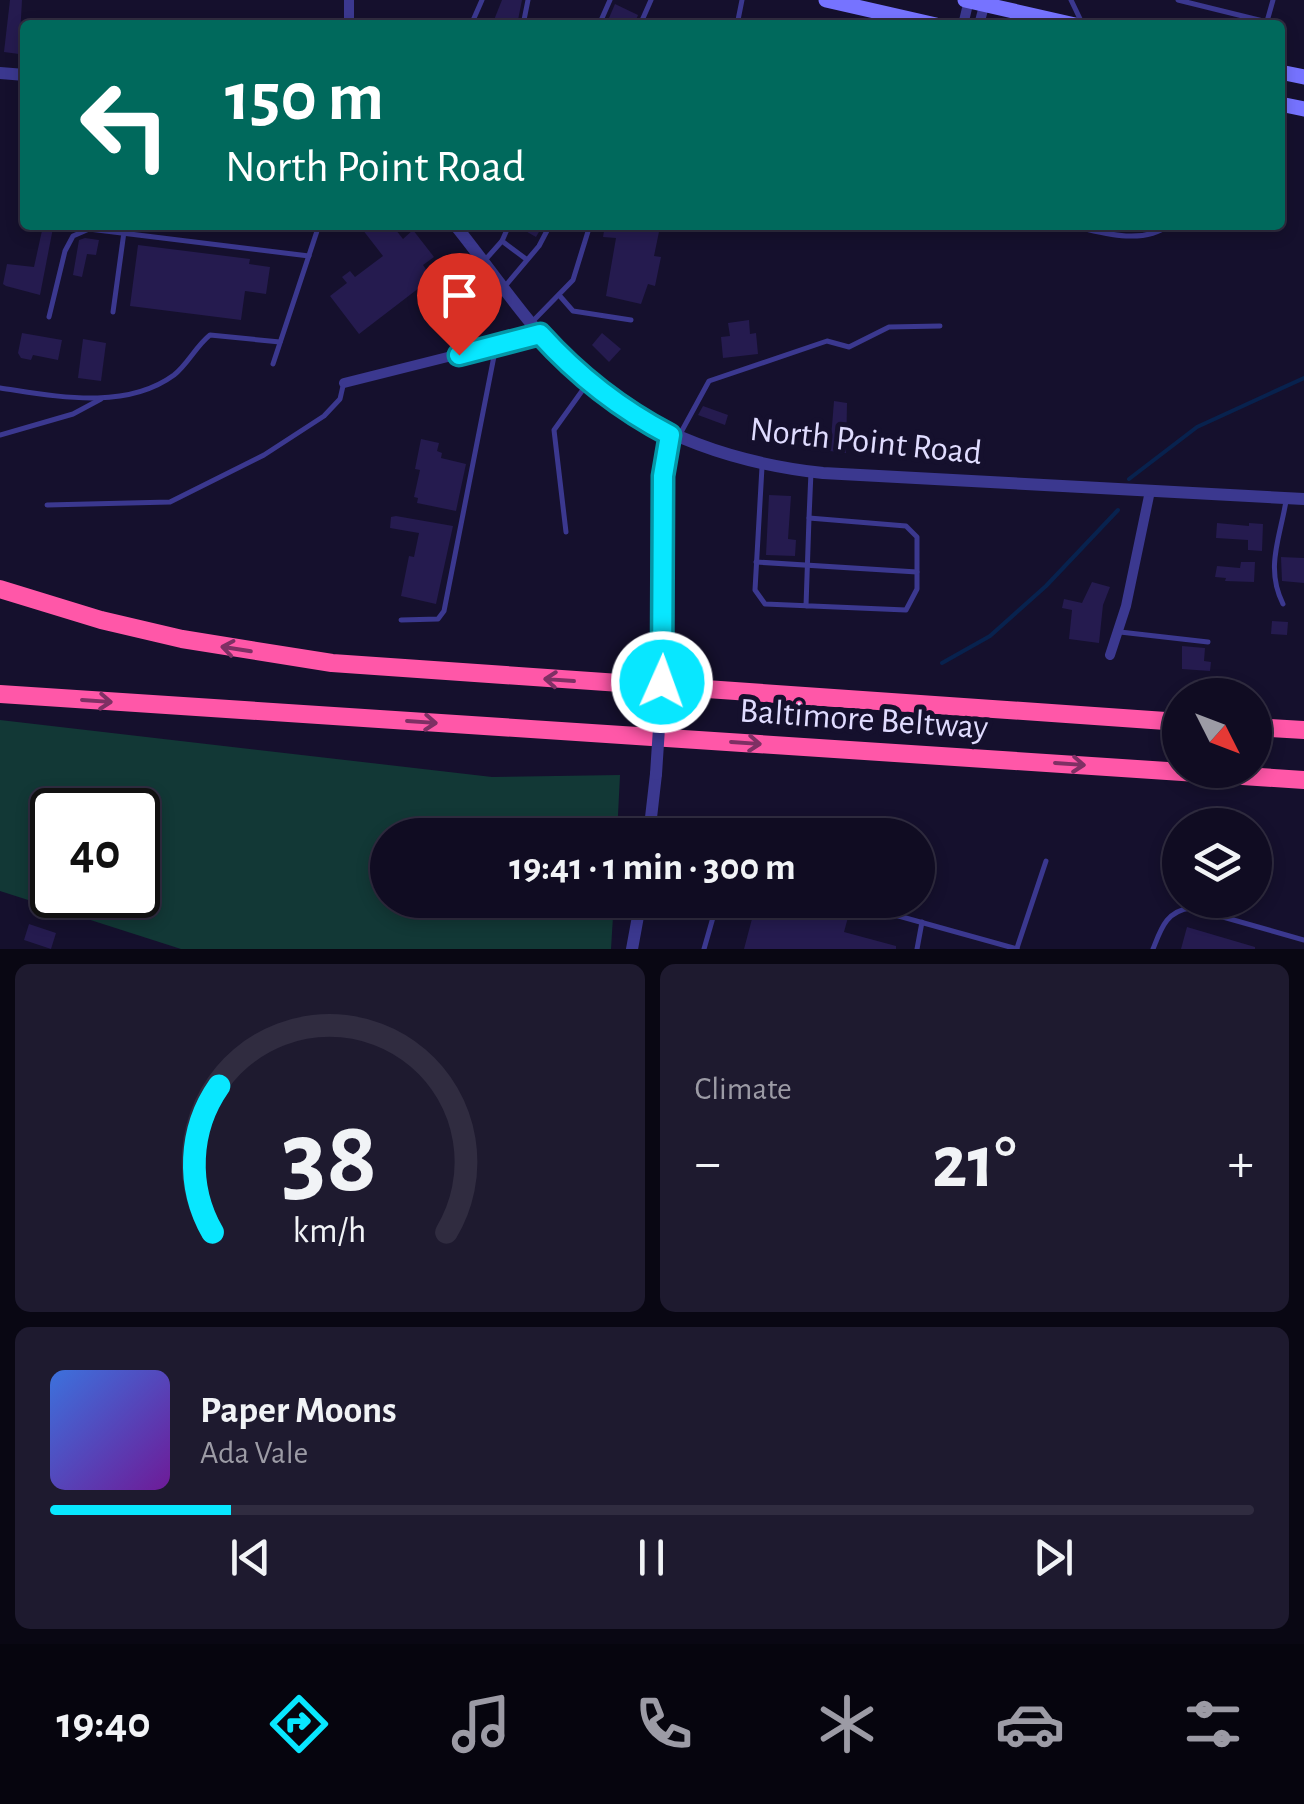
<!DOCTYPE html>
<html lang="en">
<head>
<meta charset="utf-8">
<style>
	:root { --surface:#100c22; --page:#1e1a2f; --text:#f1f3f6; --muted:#9c9ba5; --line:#302c40; --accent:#08e7ff }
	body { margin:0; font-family:"Alegreya Sans",sans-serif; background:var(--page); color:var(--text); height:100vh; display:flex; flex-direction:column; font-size:38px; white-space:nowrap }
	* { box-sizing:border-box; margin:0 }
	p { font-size:32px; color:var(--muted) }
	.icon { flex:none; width:55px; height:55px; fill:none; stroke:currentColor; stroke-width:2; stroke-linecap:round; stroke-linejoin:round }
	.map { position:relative; height:949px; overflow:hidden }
	.panel { display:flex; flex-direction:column; gap:15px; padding:15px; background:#090713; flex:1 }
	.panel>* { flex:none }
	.hud { position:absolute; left:20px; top:20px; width:1265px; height:210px; border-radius:10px; box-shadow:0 5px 15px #0003,0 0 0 2px var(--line); background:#00695c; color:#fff; overflow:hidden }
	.needle { width:65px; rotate:132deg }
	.tools { position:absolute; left:1162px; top:678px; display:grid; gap:20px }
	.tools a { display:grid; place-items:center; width:110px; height:110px; border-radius:50%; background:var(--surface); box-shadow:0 5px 15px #0003,0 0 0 2px var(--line); font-size:50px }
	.speed { position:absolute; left:30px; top:788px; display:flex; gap:20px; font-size:50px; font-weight:700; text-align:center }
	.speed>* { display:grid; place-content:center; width:130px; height:130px; border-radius:50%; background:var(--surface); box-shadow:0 5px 15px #0003,0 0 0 2px var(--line); line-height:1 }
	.speed .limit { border:5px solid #111; border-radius:15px; background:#fff; color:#111 }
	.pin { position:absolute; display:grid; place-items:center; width:85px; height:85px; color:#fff; margin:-102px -42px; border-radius:50% 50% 50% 0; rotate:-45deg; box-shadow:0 0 10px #0007 }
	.pin .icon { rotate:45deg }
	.me { position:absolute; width:110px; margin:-55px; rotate:2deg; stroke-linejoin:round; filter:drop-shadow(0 0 8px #0008) }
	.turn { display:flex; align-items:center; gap:35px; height:210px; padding:0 40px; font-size:45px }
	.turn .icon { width:130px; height:130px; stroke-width:2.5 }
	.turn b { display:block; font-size:70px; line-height:85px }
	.big { font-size:75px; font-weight:700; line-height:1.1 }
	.panel .card { flex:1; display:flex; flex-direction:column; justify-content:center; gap:15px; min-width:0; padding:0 35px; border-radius:15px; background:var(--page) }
	.panel .dial { align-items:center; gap:0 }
	.dial svg { height:260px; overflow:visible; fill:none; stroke:var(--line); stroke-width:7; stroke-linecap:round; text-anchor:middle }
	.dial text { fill:var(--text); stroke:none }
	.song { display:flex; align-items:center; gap:30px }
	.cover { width:120px; height:120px; border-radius:15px; background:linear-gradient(135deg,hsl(220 70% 55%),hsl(280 70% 35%)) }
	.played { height:10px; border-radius:5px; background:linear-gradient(90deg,var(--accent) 15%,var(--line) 15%) }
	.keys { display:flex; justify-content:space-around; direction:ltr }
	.heat { display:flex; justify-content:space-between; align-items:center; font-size:55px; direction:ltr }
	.panel .tiles { flex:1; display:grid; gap:15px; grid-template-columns:1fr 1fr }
	.card:last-child { grid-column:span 2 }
	.trip { position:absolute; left:370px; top:818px; width:565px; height:100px; border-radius:50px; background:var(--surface); box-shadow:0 5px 15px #0003,0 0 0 2px var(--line); font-weight:700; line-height:100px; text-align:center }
	.tab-bar { display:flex; height:160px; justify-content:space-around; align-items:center; background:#06050e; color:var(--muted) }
	.tab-bar .icon { width:70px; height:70px }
	.tab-bar .current { color:var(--accent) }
	.tab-bar b { font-size:45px; color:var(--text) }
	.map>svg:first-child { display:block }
	.green { fill:#123836; fill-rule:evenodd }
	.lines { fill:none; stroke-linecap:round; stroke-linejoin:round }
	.stream { stroke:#08224e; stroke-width:4 }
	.building { fill:#251b4f }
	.service { stroke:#3b388f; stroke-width:5 }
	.minor { stroke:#3b388f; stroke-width:10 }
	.tertiary { stroke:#3b388f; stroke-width:12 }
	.secondary { stroke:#7673ff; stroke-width:15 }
	.motorway { stroke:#ff57a8; stroke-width:18 }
	.tertiary-bridge { stroke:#3b388f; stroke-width:12 }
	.oneway { stroke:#7e3064 }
	.route-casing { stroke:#0596a6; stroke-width:25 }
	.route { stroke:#08e7ff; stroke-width:18 }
	.labels { text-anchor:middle; stroke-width:10; stroke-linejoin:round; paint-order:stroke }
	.street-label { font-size:35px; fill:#e0dcff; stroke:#15102d }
</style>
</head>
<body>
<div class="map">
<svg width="1304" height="949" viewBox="0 0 1304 949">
	<rect width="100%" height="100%" fill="#15102d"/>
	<path class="green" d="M0,720l492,57 128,-2 -3,60h-229v65h226l-3,49h-430l-181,-58zM52,810h86v85h-86z"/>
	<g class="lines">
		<g class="stream">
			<path d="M1129,479l68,-52 107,-49"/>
			<path d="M942,663l48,-27 56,-50 72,-76"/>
		</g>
	</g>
	<g class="building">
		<path d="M10,0h12l-3,54 -15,-2z"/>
		<path d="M502,0h20l-5,25h-25z"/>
		<path d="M615,4l23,11 -4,10h-28z"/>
		<path d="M359,225h33l11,14 10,-9 21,27 -11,8 9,13 -73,56 -29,-38 17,-13 -5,-6 8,-6 5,6 28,-21z"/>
		<path d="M515,225h28l-7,12z"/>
		<path d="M605,225l55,2 -6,29 7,1 -6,29 -7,-2 -7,20 -35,-8 10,-58 -13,-1z"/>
		<path d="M43,226l10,2 -13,67 -34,-9 -3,-2 4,-20 27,3z"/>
		<path d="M85,238l14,2 -3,15 -9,-1 -5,23 -9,-2 6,-35z"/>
		<path d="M138,245l112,14 -1,5 21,3 -4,27 -21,-3 -4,29 -111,-14z"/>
		<path d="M749,320l1,14 6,-1 2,21 -35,4 -2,-21 9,-1 -2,-13z"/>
		<path d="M22,333l40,7 -4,20 -25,-5 -2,5 -10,-2 -3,-5z"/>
		<path d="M602,333l19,16 -12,13 -17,-17z"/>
		<path d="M83,339l23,4 -5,38 -23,-3z"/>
		<path d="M834,401l13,2 -1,50 -16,-2z"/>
		<path d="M703,406l25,9 -3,10 -27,-10z"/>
		<path d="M421,439l18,4 -2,8 5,2 -1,5 25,6 -10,47 -39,-8 1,-5 -4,-1 6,-27 -5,-1z"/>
		<path d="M769,495l22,1 -3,43 8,1 -1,16 -29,-1z"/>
		<path d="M396,516l57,10 -17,78 -35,-8 8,-40 5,1 5,-24 -29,-5 1,-11z"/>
		<path d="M1217,523l32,3v-3l14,1 -1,27 -14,-1v-10l-32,-2z"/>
		<path d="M1281,557l23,1v25l-22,-2z"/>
		<path d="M1241,562h14l-1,20 -29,-1 1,-3 -11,-1 2,-11 23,2z"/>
		<path d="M1092,582l18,5 -7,18 -4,38 -30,-4 3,-29 -10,-2 2,-9 18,4z"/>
		<path d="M1272,621l16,1 -1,13 -16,-1z"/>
		<path d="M1182,646l23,2 -1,13 7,1 -1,9 -28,-2z"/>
		<path d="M757,900h55l38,10 -6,22 52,14v3h-152z"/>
		<path d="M29,924l27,9 -5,16 -27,-9z"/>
		<path d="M1187,927l68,20v2h-74z"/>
	</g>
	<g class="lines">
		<g class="service">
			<path d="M1071,0l12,25"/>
			<path d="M1178,0l89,22"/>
			<path d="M471,25l11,-25"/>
			<path d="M523,25l5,-25"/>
			<path d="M599,25l11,-25"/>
			<path d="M640,25l11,-25"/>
			<path d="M737,25l5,-25"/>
			<path d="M1266,25l7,-25"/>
			<path d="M1069,225c30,7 73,21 100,0"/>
			<path d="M502,241l24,18"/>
			<path d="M486,259l16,-18 7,-16"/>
			<path d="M506,285l33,-39 11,-21"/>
			<path d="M559,295l14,16 58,9"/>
			<path d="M113,312l11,-80"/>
			<path d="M49,317l16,-66 8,-15 16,-7 220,27"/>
			<path d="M533,321l40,-41 17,-55"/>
			<path d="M273,364l46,-139"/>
			<path d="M0,388c55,8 125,23 174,-13 14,-11 22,-29 36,-40l70,7"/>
			<path d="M0,435l73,-21 28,-15"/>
			<path d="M679,436l30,-55 118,-40 22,6 40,-20 51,-1"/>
			<path d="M762,467l-7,123 10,14 141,6 11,-21v-52l-11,-11 -97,-8 -3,88"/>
			<path d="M47,505l123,-3 94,-47 60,-39 16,-17 3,-13"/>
			<path d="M809,518l2,-46"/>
			<path d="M566,532l-12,-102 33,-46"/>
			<path d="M756,562l161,10"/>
			<path d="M1283,604c-18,-36 -3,-66 3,-103"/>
			<path d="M401,620l37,-1 6,-8 52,-265"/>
			<path d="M1120,632l88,10"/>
			<path d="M841,900l176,49"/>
			<path d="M1017,948l29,-87"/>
			<path d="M704,949l14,-49"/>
			<path d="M917,949l5,-27"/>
			<path d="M1153,949c8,-20 13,-38 38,-41l113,32"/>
		</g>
		<g class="minor">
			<path d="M349,0v25"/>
			<path d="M963,25l6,-25"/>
			<path d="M979,25l6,-23"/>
			<path d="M344,383l195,-49"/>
			<path d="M1110,655l16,-49 24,-115"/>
		</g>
		<g class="tertiary">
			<path d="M0,73l25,2"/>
			<path d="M455,225c29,36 55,74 85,109 74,87 173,127 283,139l481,26"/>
			<path d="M664,652l-1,-176 7,-41"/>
			<path d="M649,835l7,-61"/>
			<path d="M632,949l9,-49"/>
		</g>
		<g class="secondary">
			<path d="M826,0l110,25"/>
			<path d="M965,0l110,25"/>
			<path d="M1280,72l24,5"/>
			<path d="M1280,104l24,5"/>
		</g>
		<g class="motorway">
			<path d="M0,589l101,31 81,19 150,24 848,59"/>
			<path d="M0,694l1304,86"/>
			<path d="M1255,727l49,3"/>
		</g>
		<path class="tertiary-bridge" d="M656,774l8,-122"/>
	</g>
	<defs><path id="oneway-shaft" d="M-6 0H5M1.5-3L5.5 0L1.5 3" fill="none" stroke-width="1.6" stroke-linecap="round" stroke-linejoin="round" transform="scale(2.5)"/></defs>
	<g class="oneway">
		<use href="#oneway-shaft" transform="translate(236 649) rotate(-171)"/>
		<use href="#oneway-shaft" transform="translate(559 680) rotate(-176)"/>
		<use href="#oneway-shaft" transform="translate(97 701) rotate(4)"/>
		<use href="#oneway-shaft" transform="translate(422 722) rotate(4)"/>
		<use href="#oneway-shaft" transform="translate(746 743) rotate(4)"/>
		<use href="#oneway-shaft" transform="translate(1070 764) rotate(4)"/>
	</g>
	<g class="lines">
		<defs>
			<path id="route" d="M459,355l81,-21c37,41 80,75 130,101l-7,41 -1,206"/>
		</defs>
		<use href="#route" class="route-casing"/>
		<use href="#route" class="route"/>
	</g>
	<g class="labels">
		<g class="street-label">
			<text transform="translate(866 440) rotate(6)" y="12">North Point Road</text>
			<text transform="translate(864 718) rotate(4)" y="12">Baltimore Beltway</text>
		</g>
	</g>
</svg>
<div class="tools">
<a><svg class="needle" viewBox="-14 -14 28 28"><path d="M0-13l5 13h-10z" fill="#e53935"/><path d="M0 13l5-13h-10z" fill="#9c9ba5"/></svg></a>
<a><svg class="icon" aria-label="layers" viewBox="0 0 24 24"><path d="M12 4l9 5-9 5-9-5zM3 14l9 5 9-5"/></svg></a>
</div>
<div class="speed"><div class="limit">40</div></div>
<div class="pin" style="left:459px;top:355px;background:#d93025"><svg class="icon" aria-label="arrive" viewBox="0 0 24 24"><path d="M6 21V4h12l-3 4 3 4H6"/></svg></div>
<svg class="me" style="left:662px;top:682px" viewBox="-20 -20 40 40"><circle r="17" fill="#08e7ff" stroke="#fff" stroke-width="3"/><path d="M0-11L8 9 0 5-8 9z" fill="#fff"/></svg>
<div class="trip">19:41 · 1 min · 300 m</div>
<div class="hud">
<div class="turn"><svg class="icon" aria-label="left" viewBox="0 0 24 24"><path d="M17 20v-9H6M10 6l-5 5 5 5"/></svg><div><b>150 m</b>North Point Road</div></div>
</div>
</div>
<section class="panel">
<div class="tiles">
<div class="card dial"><svg viewBox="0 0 100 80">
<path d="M14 69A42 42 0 1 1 86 69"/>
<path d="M14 69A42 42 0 0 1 16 24" stroke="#08e7ff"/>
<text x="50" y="56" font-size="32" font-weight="700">38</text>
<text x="50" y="72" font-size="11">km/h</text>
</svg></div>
<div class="card"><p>Climate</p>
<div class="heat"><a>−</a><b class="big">21°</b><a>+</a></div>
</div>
<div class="card">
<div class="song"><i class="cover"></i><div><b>Paper Moons</b><p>Ada Vale</p></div></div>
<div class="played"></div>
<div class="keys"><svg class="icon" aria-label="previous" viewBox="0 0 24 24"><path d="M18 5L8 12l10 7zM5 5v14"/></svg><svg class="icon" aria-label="pause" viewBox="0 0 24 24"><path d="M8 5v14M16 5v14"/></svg><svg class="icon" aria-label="next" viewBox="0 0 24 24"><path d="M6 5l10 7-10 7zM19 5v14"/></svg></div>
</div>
</div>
</section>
<nav class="tab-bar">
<b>19:40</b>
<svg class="icon current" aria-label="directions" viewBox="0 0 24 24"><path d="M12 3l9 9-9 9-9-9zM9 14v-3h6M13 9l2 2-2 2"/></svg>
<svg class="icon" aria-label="music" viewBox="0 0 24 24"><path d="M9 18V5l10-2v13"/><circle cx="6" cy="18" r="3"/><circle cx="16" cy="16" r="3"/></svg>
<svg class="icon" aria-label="phone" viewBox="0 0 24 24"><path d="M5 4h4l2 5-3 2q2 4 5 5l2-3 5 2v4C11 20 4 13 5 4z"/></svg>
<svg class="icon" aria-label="climate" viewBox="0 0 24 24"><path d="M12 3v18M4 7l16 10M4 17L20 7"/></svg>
<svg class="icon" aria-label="car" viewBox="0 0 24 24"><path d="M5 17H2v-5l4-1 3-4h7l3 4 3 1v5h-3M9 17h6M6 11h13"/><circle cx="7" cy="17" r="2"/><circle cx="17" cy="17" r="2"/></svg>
<svg class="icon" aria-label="filters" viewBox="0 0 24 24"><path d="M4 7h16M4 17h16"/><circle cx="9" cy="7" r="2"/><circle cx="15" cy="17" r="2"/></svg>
</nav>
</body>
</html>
